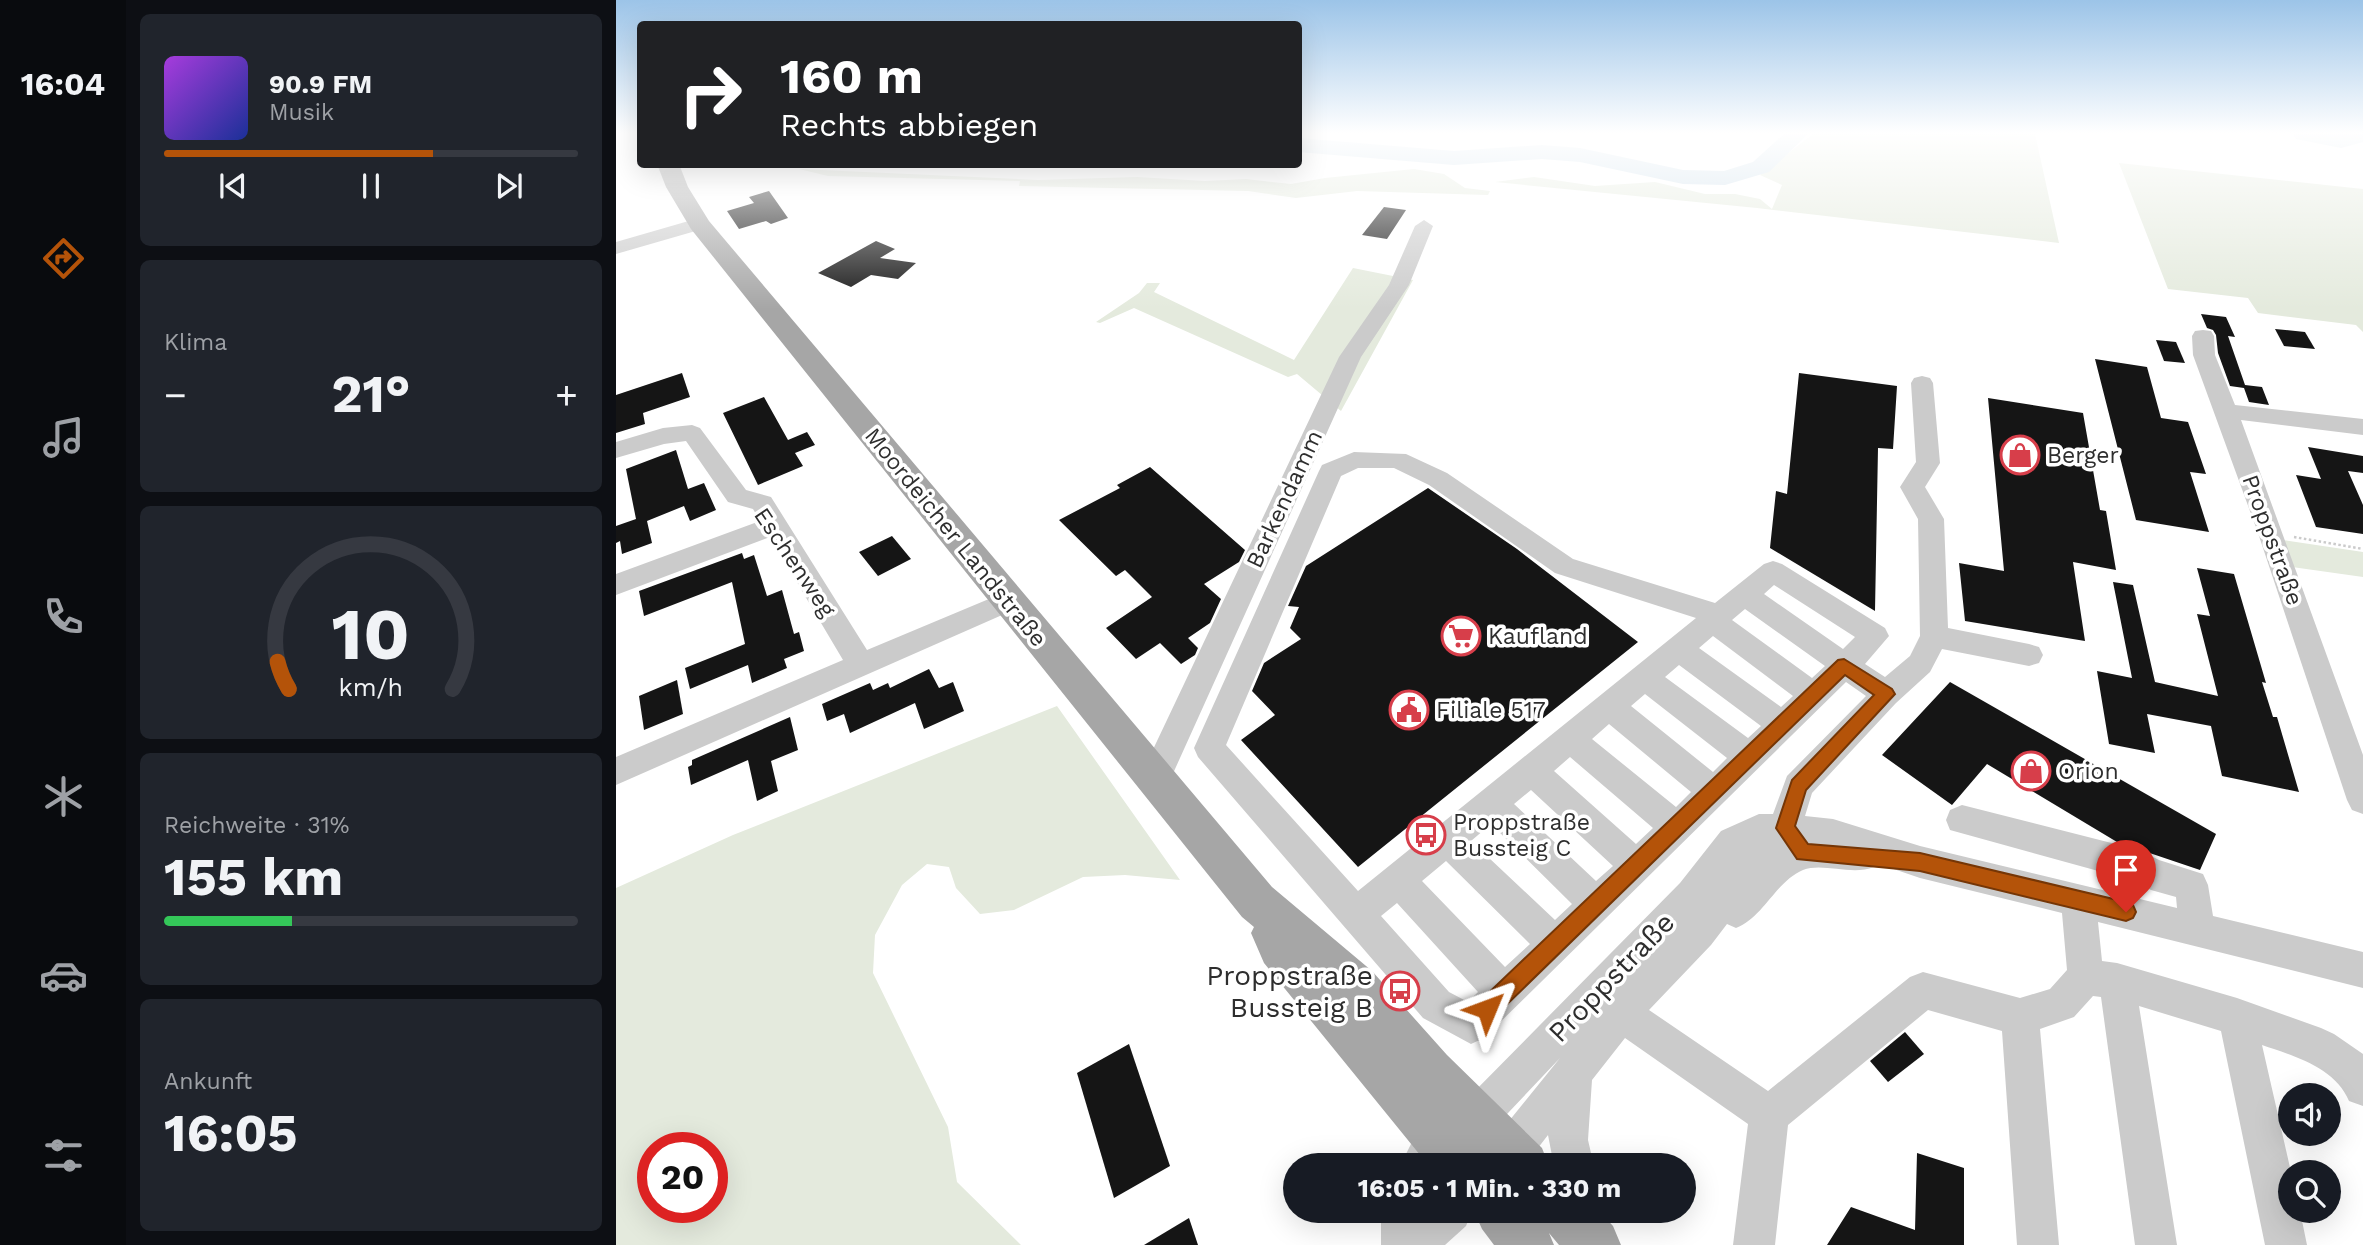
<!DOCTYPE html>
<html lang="de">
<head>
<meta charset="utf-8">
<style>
	:root { --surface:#171b24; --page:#20242c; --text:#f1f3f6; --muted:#9ea1a6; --line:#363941; --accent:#b45309 }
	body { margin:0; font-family:"Work Sans",sans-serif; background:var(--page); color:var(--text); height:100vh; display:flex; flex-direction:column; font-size:26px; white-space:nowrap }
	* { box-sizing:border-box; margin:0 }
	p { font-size:23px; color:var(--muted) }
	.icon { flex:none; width:38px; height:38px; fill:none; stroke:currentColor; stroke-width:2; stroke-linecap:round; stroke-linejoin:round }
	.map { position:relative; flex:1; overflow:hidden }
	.panel { display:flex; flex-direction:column; gap:14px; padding:14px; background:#0d0f14; width:490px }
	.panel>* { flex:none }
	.banner { position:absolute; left:21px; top:21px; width:665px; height:147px; border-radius:7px; box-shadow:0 7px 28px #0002; background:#202124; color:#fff; overflow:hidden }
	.tools { position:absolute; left:1662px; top:1083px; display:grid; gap:14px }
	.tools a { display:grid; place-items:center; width:63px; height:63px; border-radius:50%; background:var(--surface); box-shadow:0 7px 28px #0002; font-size:35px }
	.speed { position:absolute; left:21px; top:1132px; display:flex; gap:14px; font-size:35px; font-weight:700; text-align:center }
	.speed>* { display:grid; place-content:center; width:91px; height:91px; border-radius:50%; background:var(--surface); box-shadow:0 7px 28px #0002; line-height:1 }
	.speed .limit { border:10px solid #d22; background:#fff; color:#111 }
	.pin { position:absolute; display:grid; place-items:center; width:60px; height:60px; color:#fff; margin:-72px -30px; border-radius:50% 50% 50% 0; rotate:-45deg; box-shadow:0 0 7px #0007 }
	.pin .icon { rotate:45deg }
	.me { position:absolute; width:77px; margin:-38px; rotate:46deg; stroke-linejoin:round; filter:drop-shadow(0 0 5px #0008) }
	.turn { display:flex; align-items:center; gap:24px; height:147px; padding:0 28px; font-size:32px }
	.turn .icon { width:91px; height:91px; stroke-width:2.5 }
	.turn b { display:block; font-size:49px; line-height:60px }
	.big { font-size:52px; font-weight:700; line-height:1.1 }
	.panel .card { flex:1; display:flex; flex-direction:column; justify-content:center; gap:10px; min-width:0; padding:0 24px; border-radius:10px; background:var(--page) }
	.panel .dial { align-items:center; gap:0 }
	.dial svg { height:182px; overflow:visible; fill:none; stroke:var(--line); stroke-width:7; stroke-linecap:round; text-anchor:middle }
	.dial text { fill:var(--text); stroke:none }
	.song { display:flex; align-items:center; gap:21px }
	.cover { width:84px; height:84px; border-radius:10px; background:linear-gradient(135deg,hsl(280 70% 55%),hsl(230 70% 35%)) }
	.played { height:7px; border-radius:4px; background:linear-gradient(90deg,var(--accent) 65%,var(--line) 65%) }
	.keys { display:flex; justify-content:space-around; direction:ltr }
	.heat { display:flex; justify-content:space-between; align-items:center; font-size:38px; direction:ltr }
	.charge { height:10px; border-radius:5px; background:linear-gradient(90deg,#34c759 31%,var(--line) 0) }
	.trip { position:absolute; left:667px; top:1153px; width:413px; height:70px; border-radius:35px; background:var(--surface); box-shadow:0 7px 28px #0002; font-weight:700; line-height:70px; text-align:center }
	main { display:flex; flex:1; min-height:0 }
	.dock { display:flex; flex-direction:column; width:126px; justify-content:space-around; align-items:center; background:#090b0e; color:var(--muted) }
	.dock .icon { width:49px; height:49px }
	.dock .selected { color:var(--accent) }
	.dock b { font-size:32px; color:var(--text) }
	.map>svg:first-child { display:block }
	.green { fill:#e4eadd; fill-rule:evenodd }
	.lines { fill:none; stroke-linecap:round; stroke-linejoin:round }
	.river { fill:#cbdde9; fill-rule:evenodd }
	.building { fill:#151515 }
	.path { stroke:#cbcbcb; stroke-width:2.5; stroke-dasharray:2.5 2.5; stroke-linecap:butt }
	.minor { fill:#cbcbcb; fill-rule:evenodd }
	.major { fill:#a6a6a6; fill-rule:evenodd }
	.route { fill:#b45309; stroke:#753606; stroke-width:2 }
	.labels { text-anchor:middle; stroke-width:7; stroke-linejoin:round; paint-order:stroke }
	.poi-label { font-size:23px; fill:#2e2e2e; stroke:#fff; text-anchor:start }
	.street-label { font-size:23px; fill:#2e2e2e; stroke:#fff }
	.near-poi-label { font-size:28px; fill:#2e2e2e; stroke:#fff; text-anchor:end }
	.near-street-label { font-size:28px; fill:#2e2e2e; stroke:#fff }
</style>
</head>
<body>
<main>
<nav class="dock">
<b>16:04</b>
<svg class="icon selected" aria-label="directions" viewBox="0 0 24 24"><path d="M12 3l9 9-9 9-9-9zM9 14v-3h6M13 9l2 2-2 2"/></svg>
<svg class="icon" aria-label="music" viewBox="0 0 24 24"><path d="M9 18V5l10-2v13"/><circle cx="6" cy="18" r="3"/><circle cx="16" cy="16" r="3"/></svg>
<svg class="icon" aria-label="phone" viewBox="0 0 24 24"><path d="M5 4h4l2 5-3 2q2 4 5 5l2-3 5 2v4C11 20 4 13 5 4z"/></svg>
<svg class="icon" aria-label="climate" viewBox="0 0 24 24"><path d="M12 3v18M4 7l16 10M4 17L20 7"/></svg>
<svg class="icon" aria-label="car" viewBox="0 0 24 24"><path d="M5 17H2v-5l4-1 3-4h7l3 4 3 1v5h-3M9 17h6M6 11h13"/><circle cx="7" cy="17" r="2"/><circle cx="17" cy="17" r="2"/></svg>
<svg class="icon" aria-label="filters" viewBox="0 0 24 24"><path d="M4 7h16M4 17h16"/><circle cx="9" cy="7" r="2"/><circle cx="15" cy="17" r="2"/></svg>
</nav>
<section class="panel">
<div class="card">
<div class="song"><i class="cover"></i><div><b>90.9 FM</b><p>Musik</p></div></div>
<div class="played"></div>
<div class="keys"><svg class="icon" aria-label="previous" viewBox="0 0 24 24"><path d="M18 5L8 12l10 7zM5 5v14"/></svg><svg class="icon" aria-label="pause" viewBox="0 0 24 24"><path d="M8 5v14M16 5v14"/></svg><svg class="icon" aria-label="next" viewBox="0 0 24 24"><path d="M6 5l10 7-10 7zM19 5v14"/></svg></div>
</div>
<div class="card"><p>Klima</p>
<div class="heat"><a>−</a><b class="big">21°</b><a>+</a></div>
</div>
<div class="card dial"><svg viewBox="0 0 100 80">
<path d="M14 69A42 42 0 1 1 86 69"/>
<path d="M14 69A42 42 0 0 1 9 57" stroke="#b45309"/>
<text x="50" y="56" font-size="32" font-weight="700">10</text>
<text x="50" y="72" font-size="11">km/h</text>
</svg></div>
<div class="card"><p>Reichweite · 31%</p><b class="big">155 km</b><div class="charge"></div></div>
<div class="card"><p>Ankunft</p><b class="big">16:05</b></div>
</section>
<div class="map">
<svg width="1747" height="1245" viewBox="0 0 1747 1245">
	<rect width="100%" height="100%" fill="#fff"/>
	<g class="green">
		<path d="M1197,134h222l24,109 -302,-35 -262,-26 39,-5 61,9 60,-4 50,12h30l25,5 12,10 10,-24 -22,-10z"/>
		<path d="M1503,163l244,26v143l-7,-7 -98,-12 -10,-15 -80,-9z"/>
		<path d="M183,169l239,11 99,-3 68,4 41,-2 45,5 34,-6 89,-9 30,5 21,14 25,3 -2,4 -131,-4 -61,7 -48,-7 -229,-5 1,-5 -192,-5z"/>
		<path d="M737,268l60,12 -72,131 -44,-37 -9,3 -154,-69 -34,15 -4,-1 43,-29 8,-10h13l-6,9 140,68z"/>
		<path d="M1667,540l80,12v25l-71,-10z"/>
		<path d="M441,706l123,174 -55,-5 -42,2 -69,33 -34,4 -24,-26 -7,-21 -22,-3 -25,21 -27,50 -2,38 75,154 9,55 64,63h-405v-357l117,-53zM37,1148h59v60h-59z"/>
	</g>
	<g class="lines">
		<g class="river">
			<path d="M1168,134h24l-39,38 -44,13 -42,-1 -103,-22 -38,-3 -88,6 -156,-13v-14l156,13 88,-6 38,3 103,22 41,1 29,-9z"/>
			<path d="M1677,134h70v8l-22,6 -45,-9z"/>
		</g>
	</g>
	<g class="building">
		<path d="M153,191l19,27 -17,6 -5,-3 -27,8 -12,-18 27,-8 -5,-6z"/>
		<path d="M768,207l22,3 -19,29 -25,-4z"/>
		<path d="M260,241l19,8 -15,9 36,5 -18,16 -27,-4 -20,12 -33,-14z"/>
		<path d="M1585,314l25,3 9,20 -7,-1 17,49 17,2 7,18 -20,-3 -5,-14 -14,-2 -12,-33 -2,-18 -3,-5 -6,-2z"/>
		<path d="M1659,329l30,3 10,17 -31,-3z"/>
		<path d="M1540,340l20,2 9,21 -21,-2z"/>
		<path d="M1479,359l52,8 14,51 27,4 18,52 -16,-2 19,60 -73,-12z"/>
		<path d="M66,373l8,24 -47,16 2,11 -29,9v-38z"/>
		<path d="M1183,373l98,13 -4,63 -15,-1 -3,163 -105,-63 6,-57 11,3z"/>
		<path d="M148,397l24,43 19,-8 8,13 -20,8 8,13 -45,19 -35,-72z"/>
		<path d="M1372,398l95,15 17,97 6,1 10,59 -43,-8 12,79 -120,-20 -6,-58 45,8z"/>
		<path d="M1692,447l55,9v17l-15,-2 15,34v29l-47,-7 -20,-52 25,4z"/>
		<path d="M60,450l12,39 16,-6 12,27 -26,11 -6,-15 -37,15 5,22 -30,11 -2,-13 -4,2v-17l20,-7 -10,-50z"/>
		<path d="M534,467l95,83 -6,12 -35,22 17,15 -11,24 -22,15 10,10 -3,7 -14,9 -21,-21 -24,16 -30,-31 46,-31 -27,-27 -9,6 -57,-56 61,-32 -3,-3z"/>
		<path d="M812,488l89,61 121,93 -280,225 -117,-127 34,-25 -23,-24 12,-28 37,-24 -11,-11 9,-21 -11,-1 18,-40z"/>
		<path d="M276,536l19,23 -33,17 -19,-24z"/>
		<path d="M126,553l2,6 10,-4 13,41 15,-6 12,44 5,-2 5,19 -20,8 3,9 -35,15 -4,-18 -58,24 -5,-21 60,-24 -13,-62 -88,34 -5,-25z"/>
		<path d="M1581,568l37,6 32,109 -4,-1 11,35h4l22,75 -77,-16 -11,-50 -64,-12 8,39 -46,-9 -12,-73 35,7 -19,-96 20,3 22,97 63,14 -21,-82 13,2z"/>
		<path d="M313,669l10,19 14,-6 11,29 -40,18 -9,-26 -65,30 -6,-19 -17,7 -5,-17 48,-21 3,7 15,-7 2,5z"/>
		<path d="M61,680l6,34 -39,16 -5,-34z"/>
		<path d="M1334,682l266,152 -16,36 -83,-28 -130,-78 -35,41 -70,-50z"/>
		<path d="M174,717l8,33 -27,11 7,30 -21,10 -9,-41 -57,25 -3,-18 4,-2v-5z"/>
		<path d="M1289,1032l19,22 -36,28 -18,-21z"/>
		<path d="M513,1044l41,122 -56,32 -37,-125z"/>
		<path d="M1301,1153l47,15v77h-137l24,-38 64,23z"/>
		<path d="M573,1218l9,27h-54z"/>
	</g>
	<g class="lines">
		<path class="path" d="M1678,537l69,12"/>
		<g class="minor">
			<path d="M83,218l7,2 2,4 -2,4 -90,26v-12z"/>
			<path d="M808,220l9,6 -24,59 -48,72 -195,432 -11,4 -11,-4 -5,-10 200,-422 50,-72 26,-59z"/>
			<path d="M1587,330l8,1 3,5 1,19 20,50 128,14v16l-122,-15 122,335v59l-11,-4 -5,-10 -89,-267 -65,-178 -1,-19 3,-5z"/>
			<path d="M1306,376l8,2 3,5 7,80 -15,24 19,32 4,109 81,16 10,3 4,8 -4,8 -10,3 -87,-17 -12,23 -34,31 -84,90 -7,23 28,3 87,27 257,62 -1,-11 -25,-7 -20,-10 -181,-50 -4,-10 4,-10 12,-5 177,45 20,10 44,14 5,11 5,31 150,36v36l-265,-66 4,39 15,2 120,35 84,30 13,6 29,20v52l-14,-5c-14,-34 -55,-45 -87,-56l29,127v39h9l7,34h-42l-44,-214 -82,-25 38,239h-42l-34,-248 -8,-1 -19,21 -34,12 19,216h-42l-15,-214 -74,-21 -140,115 -13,120h-42l15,-121 -123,-86 -33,42 -4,60 6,26h-40l-6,-31 -24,31h-40l-2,-5 6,-14 72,-89 -69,73 -43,35h-48l11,-22 52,-41 217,-220 41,-52 38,-17h14l14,-38 79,-80 -20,-14 -362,356 -13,6 -48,-26 -225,-261 -4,-9 125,-277 3,-6 32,-13 52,2 41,19 126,86 142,44 49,-39 9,-3 9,3 103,64 4,8 -24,28 20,13 25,-21 10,-20 -2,-117 -18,-32 16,-25 -5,-79 3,-5zM742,468h36l35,17 126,88 141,45 -338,273 -132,-146 115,-269zM1158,585l81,52 -12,12 -79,-55zM1129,609l80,57 -13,12 -80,-58zM1097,636l80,60 -12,11 -82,-59zM1063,665l82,61 -13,12 -83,-61zM1029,694l82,64 -14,14 -82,-66zM993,724l82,68 -15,15 -84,-68zM954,757l83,71 -17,16 -82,-73zM915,790l82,76 -17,15 -82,-77zM875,824l81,80 -17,16 -84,-79zM830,861l84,83 -25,23 -83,-86zM1260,863l44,15 142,35 5,57 -17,19 -30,9 -97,-26 -13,5 -142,114 -119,-81 62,-65 16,-21 9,4c28,-11 39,-46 67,-58 20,-8 48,6 71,-3zM781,903l81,89 -10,10 -19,-10 -68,-76z"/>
			<path d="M76,425l8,3 46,62 25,7 96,153 141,-59 10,3 4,7 -4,7 -402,177v-28l227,-97 -73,-123 -154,58v-21l144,-53 -7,-12 -25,-7 -42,-61 -22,3 -48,14v-16l47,-14z"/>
			<path d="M765,1211h91l-6,15 -21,19h-64z"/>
		</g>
		<g class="major">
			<path d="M41,164h22l9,23 21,34 563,666 100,84 75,84 95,93 7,18h-120l-165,-203 -13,-30 3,-6 -12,-10 -551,-688 -25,-42z"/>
			<path d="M858,1211h59l10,11 -5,-11h61l14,15 8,19h-62l-10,-12 5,12h-60l-12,-16z"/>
		</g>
	</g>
	<linearGradient id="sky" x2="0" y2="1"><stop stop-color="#9cc4e8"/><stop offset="0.43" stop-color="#fff"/><stop offset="1" stop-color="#fff" stop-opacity="0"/></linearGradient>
	<rect width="1747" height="309" fill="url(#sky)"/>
	<path class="route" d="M1228,659l48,30 3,5 -89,96 -11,36 13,18 112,9 206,49 7,3 3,7 -3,6 -7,3 -206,-50 -123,-12 -21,-31 16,-48 82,-85 -29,-20 -350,341 -8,3 -7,-3 -3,-7 3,-8 358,-341z"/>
	<defs>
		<symbol id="shop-ring" viewBox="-11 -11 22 22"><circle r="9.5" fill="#fff" stroke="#d73e4a" stroke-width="1.5"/><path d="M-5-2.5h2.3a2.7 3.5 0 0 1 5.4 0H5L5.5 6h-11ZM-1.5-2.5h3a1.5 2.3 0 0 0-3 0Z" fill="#d73e4a"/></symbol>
		<symbol id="supermarket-ring" viewBox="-11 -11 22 22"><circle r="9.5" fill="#fff" stroke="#d73e4a" stroke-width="1.5"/><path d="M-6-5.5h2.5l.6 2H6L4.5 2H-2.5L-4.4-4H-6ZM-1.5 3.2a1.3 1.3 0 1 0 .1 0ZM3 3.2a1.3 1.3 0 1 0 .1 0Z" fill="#d73e4a"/></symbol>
		<symbol id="civic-ring" viewBox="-11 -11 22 22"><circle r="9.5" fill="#fff" stroke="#d73e4a" stroke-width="1.5"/><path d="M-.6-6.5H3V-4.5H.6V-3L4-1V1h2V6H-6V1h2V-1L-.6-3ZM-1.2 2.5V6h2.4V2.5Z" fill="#d73e4a"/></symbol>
		<symbol id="bus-ring" viewBox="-11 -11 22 22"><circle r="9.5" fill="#fff" stroke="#d73e4a" stroke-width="1.5"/><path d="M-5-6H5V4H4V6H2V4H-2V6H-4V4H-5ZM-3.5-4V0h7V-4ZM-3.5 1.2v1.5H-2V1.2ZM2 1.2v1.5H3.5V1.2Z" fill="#d73e4a"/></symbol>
	</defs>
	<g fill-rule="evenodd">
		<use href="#shop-ring" x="1382" y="433" width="44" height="44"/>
		<use href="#supermarket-ring" x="823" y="614" width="44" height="44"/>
		<use href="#civic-ring" x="771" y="688" width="44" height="44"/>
		<use href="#shop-ring" x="1393" y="749" width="44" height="44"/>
		<use href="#bus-ring" x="788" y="813" width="44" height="44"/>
		<use href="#bus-ring" x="762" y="969" width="44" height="44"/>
	</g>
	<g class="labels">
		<g class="poi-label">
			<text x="1431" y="463">Berger</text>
			<text x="872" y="644">Kaufland</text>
			<text x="820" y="718">Filiale 517</text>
			<text x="1442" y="779">Orion</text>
			<text x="837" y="830">Proppstraße<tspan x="837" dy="26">Bussteig C</tspan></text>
		</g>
		<g class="street-label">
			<text transform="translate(668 499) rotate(-65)" y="8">Barkendamm</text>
			<text transform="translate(340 537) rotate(51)" y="8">Moordeicher Landstraße</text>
			<text transform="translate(1657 540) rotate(70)" y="8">Proppstraße</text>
			<text transform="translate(179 562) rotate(56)" y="8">Eschenweg</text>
		</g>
		<g class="near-poi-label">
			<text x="757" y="985">Proppstraße<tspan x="757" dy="32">Bussteig B</tspan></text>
		</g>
		<g class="near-street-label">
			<text transform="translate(995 977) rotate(-46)" y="10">Proppstraße</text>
		</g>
	</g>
</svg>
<div class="tools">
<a><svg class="icon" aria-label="sound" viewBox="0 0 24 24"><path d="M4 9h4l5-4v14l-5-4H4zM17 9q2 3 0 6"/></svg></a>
<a><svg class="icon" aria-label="search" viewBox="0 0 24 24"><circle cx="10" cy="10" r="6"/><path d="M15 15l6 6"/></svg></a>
</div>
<div class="speed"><div class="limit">20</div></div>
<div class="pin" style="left:1510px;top:912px;background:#d93025"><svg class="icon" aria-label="arrive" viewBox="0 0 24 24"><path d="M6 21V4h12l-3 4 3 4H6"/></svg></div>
<svg class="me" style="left:871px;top:1009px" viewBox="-20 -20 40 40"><path d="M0-17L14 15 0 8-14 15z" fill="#b45309" stroke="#fff" stroke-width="4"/></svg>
<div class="trip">16:05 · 1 Min. · 330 m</div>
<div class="banner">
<div class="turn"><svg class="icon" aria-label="right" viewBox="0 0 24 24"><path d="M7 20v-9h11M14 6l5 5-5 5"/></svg><div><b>160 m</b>Rechts abbiegen</div></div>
</div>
</div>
</main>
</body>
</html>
